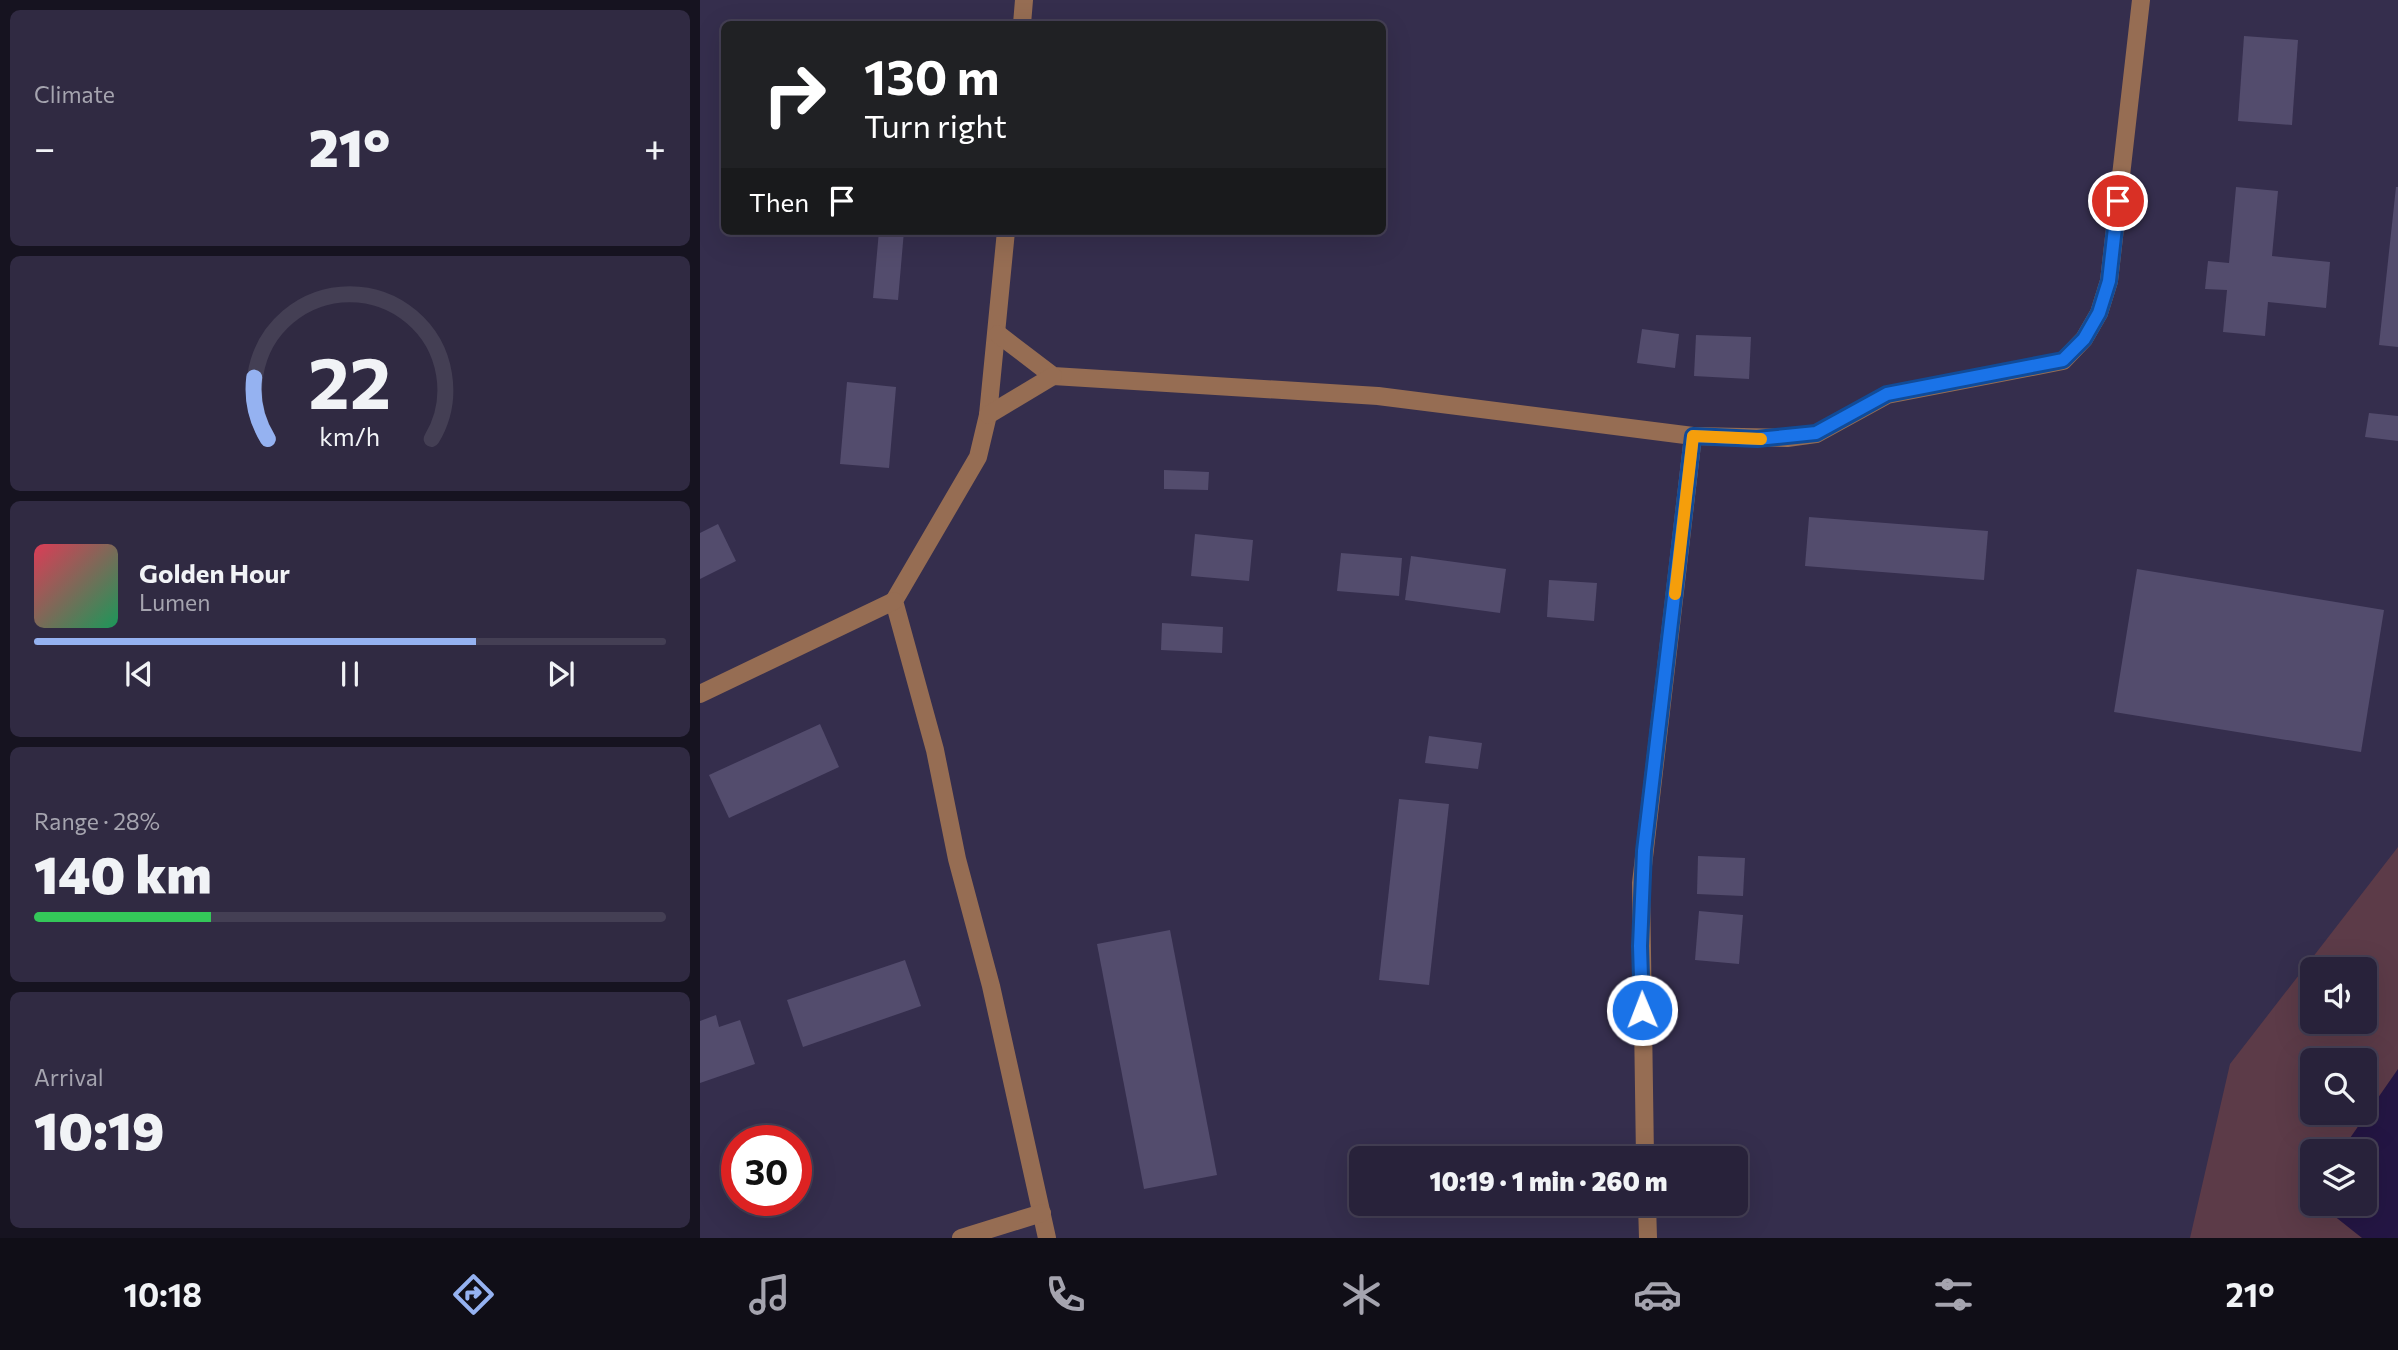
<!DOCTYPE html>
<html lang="en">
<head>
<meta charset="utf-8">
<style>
	:root { --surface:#28223a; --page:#302a42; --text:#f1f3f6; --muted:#a5a4af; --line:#443f54; --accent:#95b2f1 }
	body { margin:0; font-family:Commissioner,sans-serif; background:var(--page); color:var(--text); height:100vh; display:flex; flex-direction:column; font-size:26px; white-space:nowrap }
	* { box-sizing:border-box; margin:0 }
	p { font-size:23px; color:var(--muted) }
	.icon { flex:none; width:38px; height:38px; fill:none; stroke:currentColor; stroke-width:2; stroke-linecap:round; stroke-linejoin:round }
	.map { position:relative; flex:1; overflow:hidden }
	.sheet { display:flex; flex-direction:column; gap:10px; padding:10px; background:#161320; width:700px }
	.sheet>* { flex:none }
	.banner { position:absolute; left:21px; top:21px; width:665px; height:214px; border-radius:10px; box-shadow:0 7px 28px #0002,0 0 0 2px var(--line); background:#202124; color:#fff; overflow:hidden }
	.buttons { position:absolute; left:1600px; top:957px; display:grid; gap:14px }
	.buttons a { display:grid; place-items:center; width:77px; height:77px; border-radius:10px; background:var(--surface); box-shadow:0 7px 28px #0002,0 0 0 2px var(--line); font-size:35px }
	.speed { position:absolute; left:21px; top:1125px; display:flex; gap:14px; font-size:35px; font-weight:700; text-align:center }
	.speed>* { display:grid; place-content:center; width:91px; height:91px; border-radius:50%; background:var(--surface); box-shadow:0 7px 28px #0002,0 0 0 2px var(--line); line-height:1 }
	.speed .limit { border:10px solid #d22; background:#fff; color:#111 }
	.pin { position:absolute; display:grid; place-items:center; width:60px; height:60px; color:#fff; margin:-30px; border:4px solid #fff; border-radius:50%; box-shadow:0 2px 7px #0007 }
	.me { position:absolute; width:77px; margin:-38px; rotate:359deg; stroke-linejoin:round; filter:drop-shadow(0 0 5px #0008) }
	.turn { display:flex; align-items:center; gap:24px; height:147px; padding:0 28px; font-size:32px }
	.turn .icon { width:91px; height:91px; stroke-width:2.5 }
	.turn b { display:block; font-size:49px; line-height:60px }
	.then { display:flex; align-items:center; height:66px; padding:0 28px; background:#0003; gap:14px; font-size:26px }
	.big { font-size:52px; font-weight:800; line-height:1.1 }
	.sheet .card { flex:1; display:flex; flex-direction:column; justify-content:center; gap:10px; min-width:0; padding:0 24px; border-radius:10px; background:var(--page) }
	.sheet .dial { align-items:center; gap:0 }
	.dial svg { height:182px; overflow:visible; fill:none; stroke:var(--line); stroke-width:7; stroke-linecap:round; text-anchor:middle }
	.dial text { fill:var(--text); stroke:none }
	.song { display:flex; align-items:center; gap:21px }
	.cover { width:84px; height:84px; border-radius:10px; background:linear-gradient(135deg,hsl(350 70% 55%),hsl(150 70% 35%)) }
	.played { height:7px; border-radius:4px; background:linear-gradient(90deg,var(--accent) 70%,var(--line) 70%) }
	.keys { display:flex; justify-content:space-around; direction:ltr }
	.heat { display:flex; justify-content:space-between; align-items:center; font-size:38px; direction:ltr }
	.charge { height:10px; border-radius:5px; background:linear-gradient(90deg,#34c759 28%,var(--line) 0) }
	.trip { position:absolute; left:649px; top:1146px; width:399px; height:70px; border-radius:10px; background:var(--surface); box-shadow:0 7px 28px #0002,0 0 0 2px var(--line); font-weight:800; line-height:70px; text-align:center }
	.dock { display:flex; height:112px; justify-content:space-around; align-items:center; background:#100e17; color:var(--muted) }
	.dock .icon { width:49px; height:49px }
	.dock .selected { color:var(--accent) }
	.dock b { font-size:32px; color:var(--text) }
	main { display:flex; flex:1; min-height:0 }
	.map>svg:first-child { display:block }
	.green { fill:#5c3b48; fill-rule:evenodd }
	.water { fill:#241644 }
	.building { fill:#534c6d }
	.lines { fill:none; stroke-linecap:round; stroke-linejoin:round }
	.minor { stroke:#966d53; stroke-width:18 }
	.route-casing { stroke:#114b97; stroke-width:18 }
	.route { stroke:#1a73e8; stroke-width:12 }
	.slow { stroke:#f59e0b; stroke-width:12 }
</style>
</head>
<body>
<main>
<section class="sheet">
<div class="card"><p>Climate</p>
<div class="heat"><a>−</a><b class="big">21°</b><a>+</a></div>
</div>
<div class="card dial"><svg viewBox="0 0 100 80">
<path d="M14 69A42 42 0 1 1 86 69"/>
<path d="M14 69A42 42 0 0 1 8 42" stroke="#95b2f1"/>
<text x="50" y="56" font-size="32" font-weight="700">22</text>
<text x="50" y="72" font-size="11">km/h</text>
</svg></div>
<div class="card">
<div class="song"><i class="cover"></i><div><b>Golden Hour</b><p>Lumen</p></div></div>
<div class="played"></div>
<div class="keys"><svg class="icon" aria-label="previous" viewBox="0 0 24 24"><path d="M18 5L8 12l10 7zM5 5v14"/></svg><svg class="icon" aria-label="pause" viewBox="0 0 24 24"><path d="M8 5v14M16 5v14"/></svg><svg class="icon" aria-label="next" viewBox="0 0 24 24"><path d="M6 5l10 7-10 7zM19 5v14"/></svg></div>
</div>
<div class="card"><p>Range · 28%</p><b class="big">140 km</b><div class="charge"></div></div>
<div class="card"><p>Arrival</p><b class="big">10:19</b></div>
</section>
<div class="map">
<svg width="1698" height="1238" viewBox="0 0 1698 1238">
	<rect width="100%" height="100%" fill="#352e4d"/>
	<path class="green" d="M1698,847v391h-208l40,-174zM1612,970h52v52h-52zM1612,1060h52v53h-52zM1612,1152h52v52h-52z"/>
	<path class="water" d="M1698,1069v169h-36l-29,-23 -2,-11h33v-52l-23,-1z"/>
	<g class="building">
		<path d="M1544,36l54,4 -6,85 -54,-4z"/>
		<path d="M1536,187l42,4 -6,65 58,6 -4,46 -58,-6 -3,34 -42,-4 4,-42 -22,-1 3,-28 21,2z"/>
		<path d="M1696,187h2v160l-19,-2z"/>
		<path d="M179,231h25l-6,69 -25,-2z"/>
		<path d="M942,329l37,5 -4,34 -38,-5z"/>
		<path d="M996,335l55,2 -2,42 -55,-3z"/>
		<path d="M147,382l49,5 -7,81 -49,-4z"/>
		<path d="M1669,413l29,3v25l-33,-4z"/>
		<path d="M464,470l45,2 -1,18 -44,-1z"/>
		<path d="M1109,517l179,14 -4,49 -179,-14z"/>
		<path d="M18,524l18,37 -36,18v-46z"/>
		<path d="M495,534l58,6 -4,41 -58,-5z"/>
		<path d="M641,553l61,5 -3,38 -62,-5z"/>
		<path d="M711,556l95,13 -6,44 -95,-13z"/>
		<path d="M1437,569l247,41 -23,142 -247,-40z"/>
		<path d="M849,580l48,3 -3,38 -47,-4z"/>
		<path d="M462,623l61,4 -1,26 -61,-3z"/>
		<path d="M120,724l19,43 -110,51 -20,-43z"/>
		<path d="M729,736l53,7 -4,26 -53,-6z"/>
		<path d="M699,799l50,5 -20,181 -50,-5z"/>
		<path d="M998,856l47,2 -2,38 -46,-2z"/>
		<path d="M999,911l44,4 -4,49 -44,-4z"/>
		<path d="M470,930l47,245 -73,14 -47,-245z"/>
		<path d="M205,960l16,46 -118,41 -16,-47z"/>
		<path d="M16,1015l3,12 21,-7 15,44 -55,19v-62z"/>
	</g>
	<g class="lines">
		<g class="minor">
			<path d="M322,24l2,-24"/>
			<path d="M306,231l-18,184 -10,42 -84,144 41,149 22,109 34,127 56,252"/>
			<path d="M298,334l55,42 325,20 315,40 94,2 29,-4 71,-39 176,-34 21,-22 15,-26 10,-32 32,-281"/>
			<path d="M288,415l65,-39"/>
			<path d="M0,694l194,-93"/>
			<path d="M945,1158l-4,-275 52,-447"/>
			<path d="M947,1204l1,34"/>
			<path d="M261,1238l81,-25"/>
		</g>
	</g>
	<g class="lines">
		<defs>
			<path id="route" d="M942,1010l-2,-64 4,-95 49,-415 64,3 59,-6 71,-39 176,-34 21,-21 15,-26 10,-32 9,-80"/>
		</defs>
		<use href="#route" class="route-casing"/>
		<use href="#route" class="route"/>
		<path class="slow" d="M975,594l18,-158 68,3"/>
	</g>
</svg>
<div class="buttons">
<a><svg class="icon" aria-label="sound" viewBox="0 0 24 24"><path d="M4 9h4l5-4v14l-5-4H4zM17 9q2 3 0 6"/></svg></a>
<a><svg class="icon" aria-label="search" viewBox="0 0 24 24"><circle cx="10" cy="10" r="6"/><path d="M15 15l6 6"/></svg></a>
<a><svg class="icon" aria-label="layers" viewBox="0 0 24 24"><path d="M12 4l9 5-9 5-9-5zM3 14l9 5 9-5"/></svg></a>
</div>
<div class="speed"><div class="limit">30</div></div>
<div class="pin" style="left:1418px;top:201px;background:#d93025"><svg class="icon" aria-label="arrive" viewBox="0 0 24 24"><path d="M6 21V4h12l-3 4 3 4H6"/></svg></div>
<svg class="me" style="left:942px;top:1010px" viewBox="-20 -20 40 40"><circle r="17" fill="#1a73e8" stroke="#fff" stroke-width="3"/><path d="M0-11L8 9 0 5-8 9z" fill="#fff"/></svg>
<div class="trip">10:19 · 1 min · 260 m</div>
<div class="banner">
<div class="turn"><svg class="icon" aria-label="right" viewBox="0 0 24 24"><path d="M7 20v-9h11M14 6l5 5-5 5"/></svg><div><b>130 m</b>Turn right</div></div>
<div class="then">Then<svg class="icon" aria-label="arrive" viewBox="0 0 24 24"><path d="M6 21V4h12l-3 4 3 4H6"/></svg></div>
</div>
</div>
</main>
<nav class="dock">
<b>10:18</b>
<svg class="icon selected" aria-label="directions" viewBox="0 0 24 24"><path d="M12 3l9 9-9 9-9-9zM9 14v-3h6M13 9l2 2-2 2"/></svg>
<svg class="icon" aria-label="music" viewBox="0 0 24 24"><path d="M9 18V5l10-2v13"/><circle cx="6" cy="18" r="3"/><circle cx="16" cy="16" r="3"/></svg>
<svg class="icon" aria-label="phone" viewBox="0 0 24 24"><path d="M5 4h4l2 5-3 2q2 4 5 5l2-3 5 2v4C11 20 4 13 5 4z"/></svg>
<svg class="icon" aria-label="climate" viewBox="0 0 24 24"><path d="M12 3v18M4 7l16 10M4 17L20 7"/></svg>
<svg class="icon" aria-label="car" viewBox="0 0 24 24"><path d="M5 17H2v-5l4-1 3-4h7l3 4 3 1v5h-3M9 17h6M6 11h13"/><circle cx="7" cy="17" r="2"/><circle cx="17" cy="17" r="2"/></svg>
<svg class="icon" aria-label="filters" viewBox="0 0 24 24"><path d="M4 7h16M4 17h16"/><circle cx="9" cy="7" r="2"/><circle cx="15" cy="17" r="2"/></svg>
<b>21°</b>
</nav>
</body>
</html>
